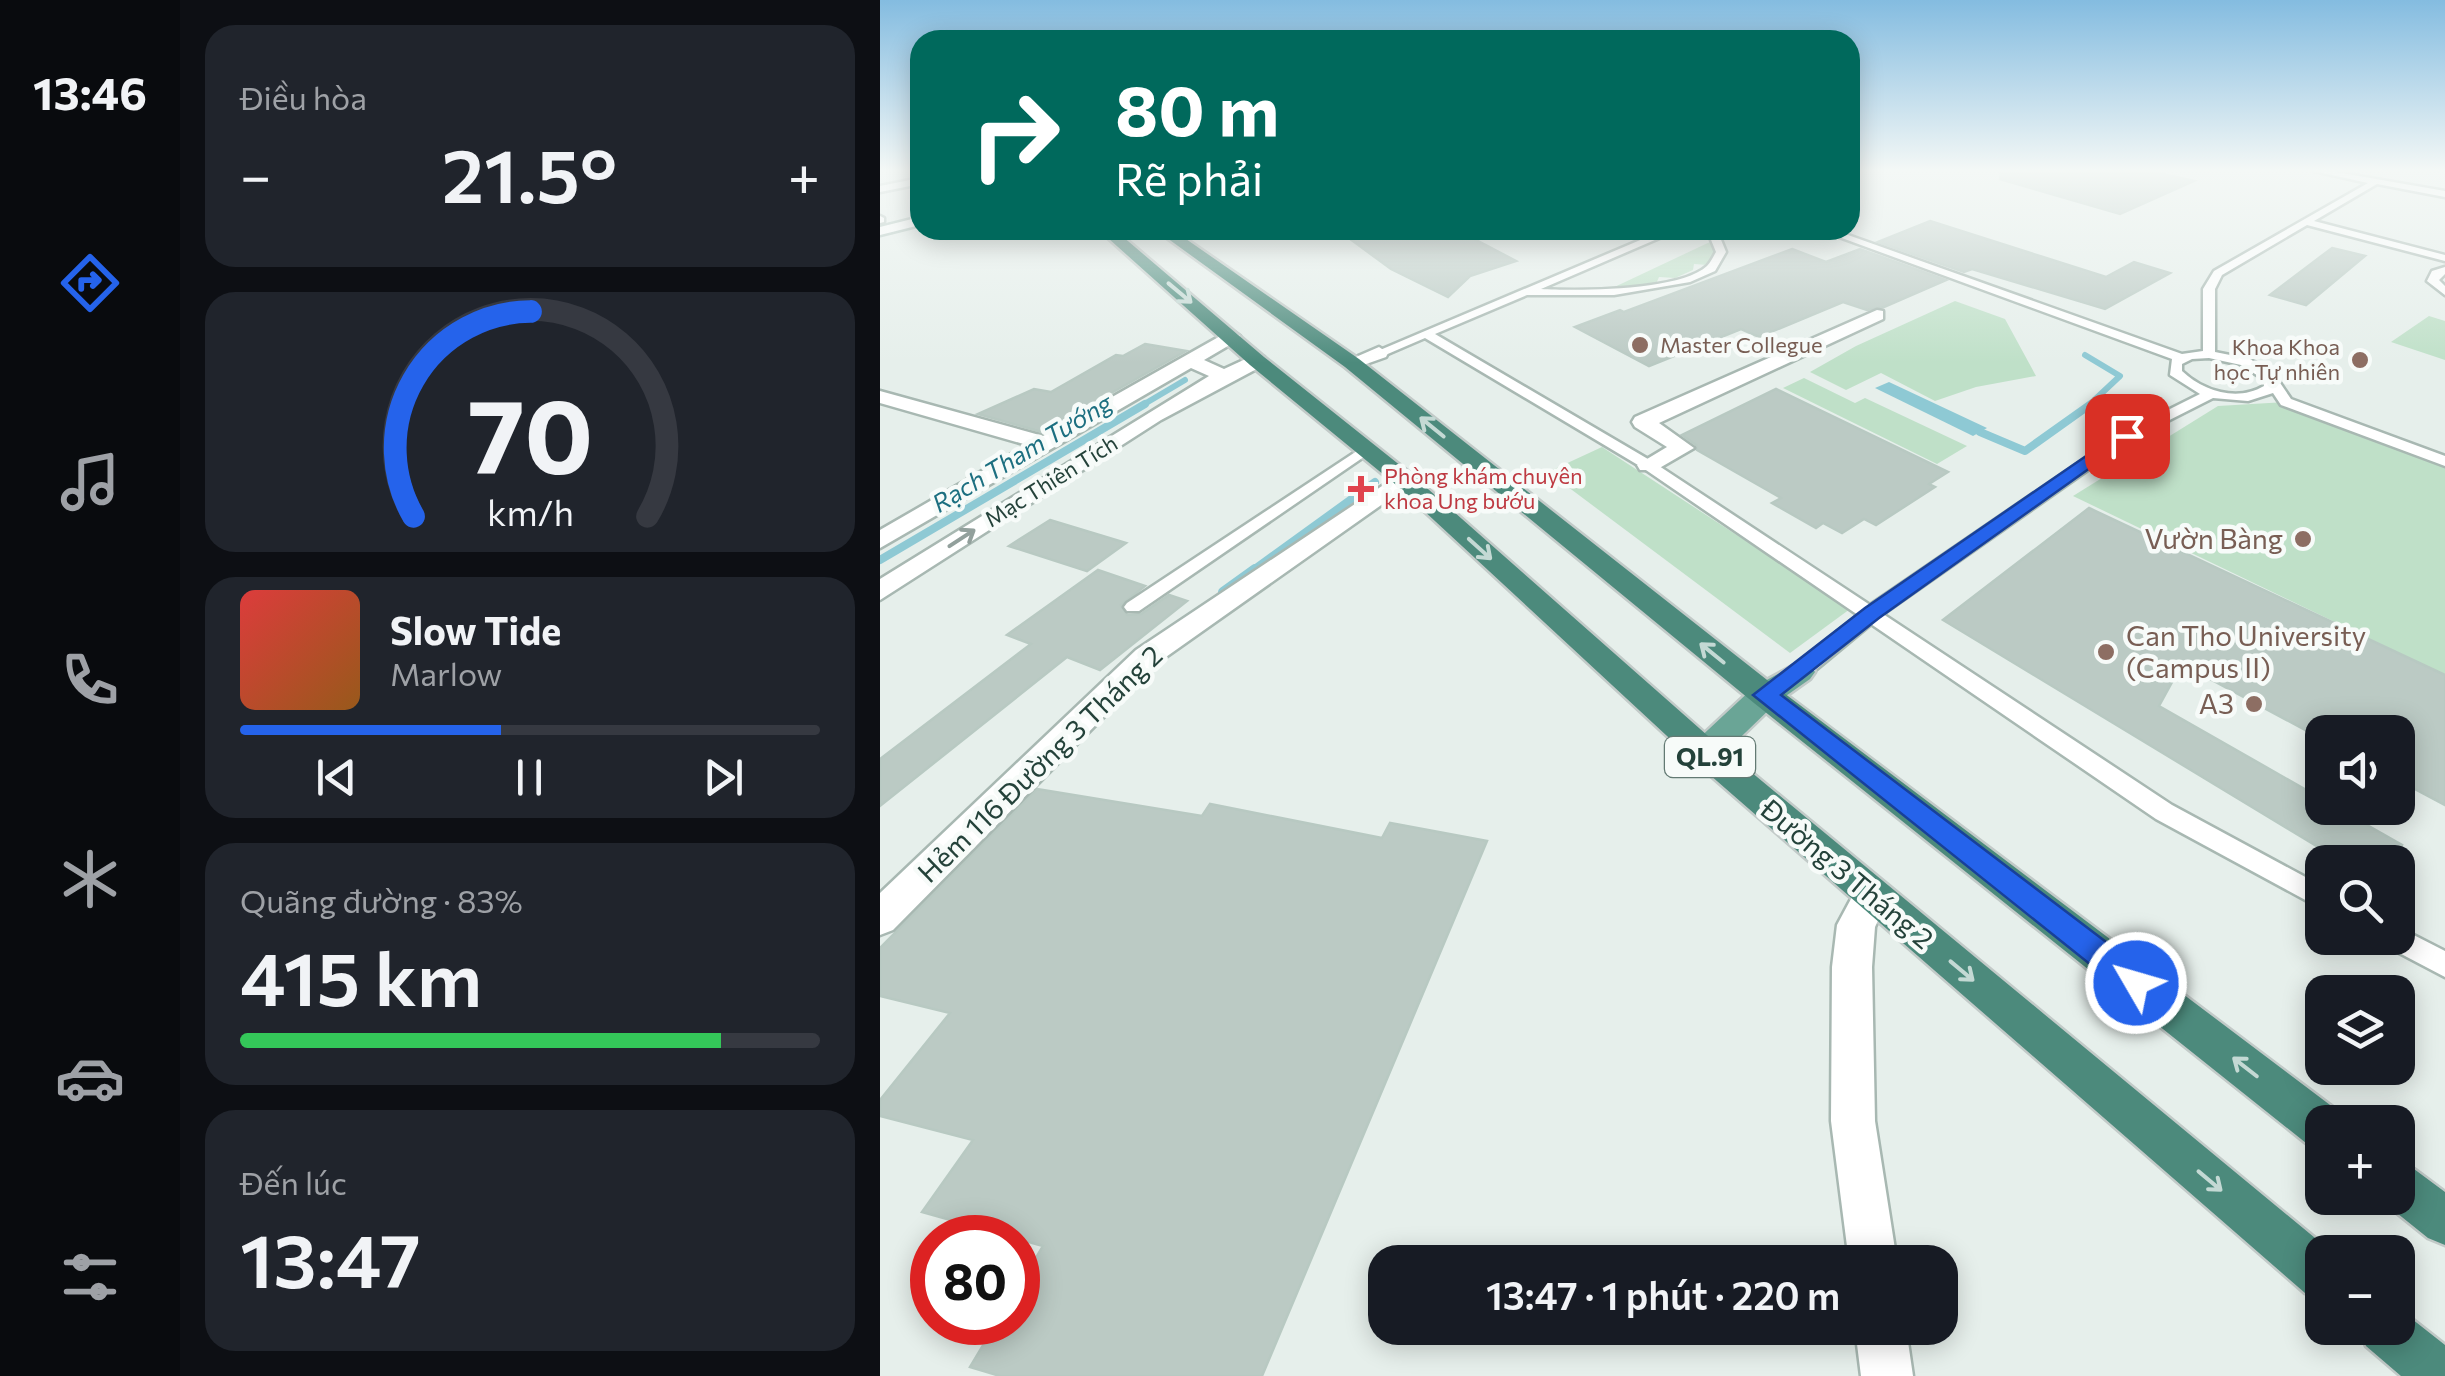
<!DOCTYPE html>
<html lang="vi">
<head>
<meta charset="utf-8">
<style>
	:root { --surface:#171b24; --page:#20242c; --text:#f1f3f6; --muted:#9ea1a6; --line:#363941; --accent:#2563eb }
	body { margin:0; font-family:Commissioner,sans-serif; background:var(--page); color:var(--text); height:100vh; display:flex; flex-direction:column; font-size:38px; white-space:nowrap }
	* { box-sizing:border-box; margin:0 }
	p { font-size:32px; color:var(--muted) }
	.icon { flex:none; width:55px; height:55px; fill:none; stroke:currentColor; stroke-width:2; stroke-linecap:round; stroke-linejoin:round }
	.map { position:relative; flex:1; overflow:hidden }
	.sheet { display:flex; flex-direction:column; gap:25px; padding:25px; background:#0d0f14; width:700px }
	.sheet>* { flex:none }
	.hud { position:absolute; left:30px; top:30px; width:950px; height:210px; border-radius:30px; box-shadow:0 5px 25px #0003; background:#00695c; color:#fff; overflow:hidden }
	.buttons { position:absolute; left:1425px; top:715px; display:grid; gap:20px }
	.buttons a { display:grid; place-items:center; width:110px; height:110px; border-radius:20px; background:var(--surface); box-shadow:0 5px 25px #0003; font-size:50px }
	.speed { position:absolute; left:30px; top:1215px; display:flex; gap:20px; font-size:50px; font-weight:700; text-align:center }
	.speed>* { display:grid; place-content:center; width:130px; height:130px; border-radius:50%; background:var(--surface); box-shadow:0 5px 25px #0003; line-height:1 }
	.speed .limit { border:15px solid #d22; background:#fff; color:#111 }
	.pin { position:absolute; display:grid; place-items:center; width:85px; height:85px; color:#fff; margin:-42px; border-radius:20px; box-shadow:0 5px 15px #0006 }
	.me { position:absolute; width:110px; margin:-55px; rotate:308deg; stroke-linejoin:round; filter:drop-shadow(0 0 8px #0008) }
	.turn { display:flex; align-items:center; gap:35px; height:210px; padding:0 40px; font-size:45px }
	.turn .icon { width:130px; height:130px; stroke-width:2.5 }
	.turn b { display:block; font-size:70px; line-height:85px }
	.big { font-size:75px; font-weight:600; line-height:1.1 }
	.sheet .tile { flex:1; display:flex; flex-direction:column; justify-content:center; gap:15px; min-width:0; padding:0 35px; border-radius:30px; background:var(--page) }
	.sheet .dial { align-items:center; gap:0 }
	.dial svg { height:260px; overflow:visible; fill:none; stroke:var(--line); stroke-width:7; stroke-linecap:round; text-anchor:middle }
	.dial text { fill:var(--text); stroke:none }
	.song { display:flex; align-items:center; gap:30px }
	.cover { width:120px; height:120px; border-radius:15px; background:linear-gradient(135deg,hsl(0 70% 55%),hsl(30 70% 35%)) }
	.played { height:10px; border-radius:5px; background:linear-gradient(90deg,var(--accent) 45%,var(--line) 45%) }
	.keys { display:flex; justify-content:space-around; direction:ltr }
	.heat { display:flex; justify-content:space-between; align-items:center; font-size:55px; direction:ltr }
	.charge { height:15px; border-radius:8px; background:linear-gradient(90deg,#34c759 83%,var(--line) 0) }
	.trip { position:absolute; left:488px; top:1245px; width:590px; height:100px; border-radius:30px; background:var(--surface); box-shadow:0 5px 25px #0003; font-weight:600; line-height:100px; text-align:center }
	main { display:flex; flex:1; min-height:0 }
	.tabs { display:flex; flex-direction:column; width:180px; justify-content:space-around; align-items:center; background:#090b0e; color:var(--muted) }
	.tabs .icon { width:70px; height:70px }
	.tabs .on { color:var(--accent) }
	.tabs b { font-size:45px; color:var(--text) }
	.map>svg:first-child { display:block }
	.green { fill:#bfe0c8 }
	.water { fill:#8ec9d4 }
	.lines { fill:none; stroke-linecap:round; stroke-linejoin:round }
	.stream-far2 { stroke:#8ec9d4; stroke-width:6 }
	.stream-far1 { stroke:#8ec9d4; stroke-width:8 }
	.stream { stroke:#8ec9d4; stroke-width:10 }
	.building { fill:#bbcac4; stroke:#b8c9c2; stroke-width:2.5 }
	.service-casing { stroke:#a8b8b2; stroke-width:5 }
	.pedestrian-casing { stroke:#a8b8b2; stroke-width:5 }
	.minor-casing { stroke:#a8b8b2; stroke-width:5 }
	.secondary-casing { stroke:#a4bbb3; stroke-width:5 }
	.primary-casing { stroke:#c2cac8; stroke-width:5 }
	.trunk-casing { stroke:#c2cac8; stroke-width:5 }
	.service { fill:#fff; fill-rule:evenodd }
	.pedestrian { fill:#fff; fill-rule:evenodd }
	.minor { fill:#fff; fill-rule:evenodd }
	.secondary { fill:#fff; fill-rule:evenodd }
	.primary { fill:#6aa596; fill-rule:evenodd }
	.trunk { fill:#4c8a7c; fill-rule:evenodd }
	.oneway { stroke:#c4d9d4 }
	.oneway2 { stroke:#92a09c }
	.route { fill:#2563eb; stroke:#184099; stroke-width:2.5 }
	.education-dot { fill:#8d6e63; stroke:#f7fbf9; stroke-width:4 }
	.health-dot { fill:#e0444e; stroke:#f7fbf9; stroke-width:4 }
	.labels { text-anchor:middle; stroke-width:9; stroke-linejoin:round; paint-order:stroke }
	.far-education-label { font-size:22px; fill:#785e54; stroke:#f7fbf9; text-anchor:start }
	.far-health-label { font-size:22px; fill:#be3a42; stroke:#f7fbf9; text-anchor:start }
	.far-street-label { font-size:22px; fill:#24423a; stroke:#f7fbf9 }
	.far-water-label { font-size:25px; font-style:italic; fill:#1c6f80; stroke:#f7fbf9 }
	.shield { fill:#f7fbf9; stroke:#637a73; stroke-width:2.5 }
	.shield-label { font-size:25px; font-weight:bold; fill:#24423a }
	.education-label { font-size:28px; fill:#785e54; stroke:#f7fbf9; text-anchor:end }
	.street-label { font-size:28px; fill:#24423a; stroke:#f7fbf9 }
</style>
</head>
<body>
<main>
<nav class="tabs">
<b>13:46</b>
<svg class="icon on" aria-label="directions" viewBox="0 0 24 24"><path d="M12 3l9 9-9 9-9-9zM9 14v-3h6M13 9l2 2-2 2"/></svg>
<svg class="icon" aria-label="music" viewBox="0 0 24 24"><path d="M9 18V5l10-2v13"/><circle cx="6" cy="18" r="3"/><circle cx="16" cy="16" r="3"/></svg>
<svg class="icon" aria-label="phone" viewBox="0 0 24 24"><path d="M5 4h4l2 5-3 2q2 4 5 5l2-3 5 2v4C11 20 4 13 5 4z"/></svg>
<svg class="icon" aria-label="climate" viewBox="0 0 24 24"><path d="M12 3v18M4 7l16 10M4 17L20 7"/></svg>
<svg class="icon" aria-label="car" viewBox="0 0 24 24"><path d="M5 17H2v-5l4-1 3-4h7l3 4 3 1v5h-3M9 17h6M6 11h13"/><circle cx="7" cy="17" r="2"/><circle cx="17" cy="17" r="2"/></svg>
<svg class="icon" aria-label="filters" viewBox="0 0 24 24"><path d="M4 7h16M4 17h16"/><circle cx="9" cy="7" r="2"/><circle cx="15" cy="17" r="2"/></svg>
</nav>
<section class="sheet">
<div class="tile"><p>Điều hòa</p>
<div class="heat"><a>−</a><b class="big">21.5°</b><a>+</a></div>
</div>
<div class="tile dial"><svg viewBox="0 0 100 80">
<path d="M14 69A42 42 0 1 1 86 69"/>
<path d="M14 69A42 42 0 0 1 50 6" stroke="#2563eb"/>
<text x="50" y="56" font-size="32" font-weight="700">70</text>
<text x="50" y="72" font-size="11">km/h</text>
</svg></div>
<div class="tile">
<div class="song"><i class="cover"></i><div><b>Slow Tide</b><p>Marlow</p></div></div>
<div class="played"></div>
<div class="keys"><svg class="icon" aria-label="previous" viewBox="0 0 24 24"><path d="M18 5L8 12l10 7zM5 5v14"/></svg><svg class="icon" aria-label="pause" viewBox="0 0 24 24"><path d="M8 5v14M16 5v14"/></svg><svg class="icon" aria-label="next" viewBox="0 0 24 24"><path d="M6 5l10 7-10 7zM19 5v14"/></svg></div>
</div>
<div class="tile"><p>Quãng đường · 83%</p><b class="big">415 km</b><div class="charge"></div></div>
<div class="tile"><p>Đến lúc</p><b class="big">13:47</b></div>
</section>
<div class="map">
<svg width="1565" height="1376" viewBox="0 0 1565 1376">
	<rect width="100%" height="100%" fill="#e6efeb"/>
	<g class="green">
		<path d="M832,241l7,9 -11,15 -14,-1 -1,6 -18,8 -16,-1 -3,7 -50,7z"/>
		<path d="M1075,301l50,18 31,57 -60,11 -41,14 -54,-28 -35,17 -36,-18 46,-26z"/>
		<path d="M1549,316l16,5v39l-54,-18z"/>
		<path d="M924,378l51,25 10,-5 102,48 -30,18 -154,-76z"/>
		<path d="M1406,402l159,61v212l-372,-179 145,-90z"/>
		<path d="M722,447l248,162 -60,44 -242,-181z"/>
	</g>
	<path class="water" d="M1009,382l98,46 -14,8 -98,-48z"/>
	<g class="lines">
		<g class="stream-far2">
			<path d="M1205,355l35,21 -32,30"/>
			<path d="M261,406l44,-26"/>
		</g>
		<g class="stream-far1">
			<path d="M1100,432l45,19 66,-47"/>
			<path d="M0,560l265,-156"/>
			<path d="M372,571l123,-89"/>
		</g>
		<path class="stream" d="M343,592l32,-23"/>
	</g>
	<g class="building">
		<path d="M1121,171h149l44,10 -74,33 -120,-35z"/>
		<path d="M1050,221l176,56 28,-15 36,11 -65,36 -133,-40 -8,3 -86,-30z"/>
		<path d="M458,230h119l59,31 -46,15 -22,21 -57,-28z"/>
		<path d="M1452,248l33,8 -59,49 -36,-10z"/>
		<path d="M912,249l34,13 34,-13 86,31 -62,27 -17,3 -24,-8 -84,35 -18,-8 -92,37 -74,-39 45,-17 4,2z"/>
		<path d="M265,344l41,7 -144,81 -64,-18 56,-25 17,3 65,-37 7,1z"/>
		<path d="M896,389l172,83 -19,12 6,3 -59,38 -12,-6 -22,14 -19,-10 -7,5 -44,-25 9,-5 -84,-48 -1,-5 -14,-10z"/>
		<path d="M1209,508l356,167v130l-47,-25v-48h-89l-127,-68 -23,42 163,93v9h15l65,37 -11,17h-48l-400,-242z"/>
		<path d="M170,520l76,23 -39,28 -78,-25z"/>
		<path d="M218,570l47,16 -24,19 6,10 14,-1 28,-19 18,6 -87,69 -33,-13 -187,149v-47l151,-115 -24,-9z"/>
		<path d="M157,789l165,27 8,-12 172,34 8,-15 97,18 -225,535h-262l-30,-9 27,-45h21v-34l25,-42 -121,-34 51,-72 -93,-24v-16l70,-87 -70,-17v-48z"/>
	</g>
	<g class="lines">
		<defs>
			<g id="service">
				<path d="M1434,171h16l115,20v6l-68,-13 -63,37 131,34v6l-138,-36 -85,50 -7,14v63l35,7 24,15 17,25 154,57v10l-164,-61 -8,-12 -25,8 -35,-3 -81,41 -249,175 289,191 150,81v23l-166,-90 -285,-195 -64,53h-14l-3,-5 3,-5 65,-52 -215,-147 -218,-130 -42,18 -10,-3 291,-123h14l-137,59c37,2 139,2 166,-23 4,-4 6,-9 9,-14l-9,-22h10l9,22 -11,19 -25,11 -76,13h-87l-92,39 218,128 217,143 252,-172 78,-39 -30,-19 2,-16 -352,-129h14l348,124 21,-3v-62l11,-18 154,-88zM1329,358l32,7 22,14 1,7c-27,16 -61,5 -82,-15v-7l10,-5z"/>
				<path d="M40,178v6l-40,8v-6z"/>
				<path d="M0,216l4,2v4l-4,1z"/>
				<path d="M1565,267v7l-6,6 6,6v9l-18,-14 5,-10z"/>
				<path d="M486,445l7,4 -2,3 -232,159h-12l-3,-4 3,-4z"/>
				<path d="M1518,927l47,24v26l-59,-31 -4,-8h16z"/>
			</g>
			<path id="pedestrian" d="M997,310l6,1v8l-224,104 35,25 -38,22h-16l-3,-5 30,-18 -32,-20 -3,-5 3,-5z"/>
			<g id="minor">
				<path d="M351,330l9,6 -2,4 -34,20 20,9 26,-12h14v8l-103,55 -281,180v-21l329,-203 -18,-8 -311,180v-18l147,-85 -147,-42v-12l163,45z"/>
				<path d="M499,347l9,6 -2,4 -34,12 -10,-6z"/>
				<path d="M523,472l12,7 -4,5 -255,180 -263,266 -13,5v-42l256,-243z"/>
				<path d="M992,879l13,5 5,11 -15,32 -3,40 3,154 22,141h-48l-18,-141 1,-154 5,-42 22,-41z"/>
				<path d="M975,1328h51l7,48h-52z"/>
			</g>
			<path id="secondary" d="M40,217v8l-40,10v-8z"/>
			<path id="primary" d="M920,662l10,3 5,7 -5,7 -34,24 -60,58 -11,3 -11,-3 -5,-9 5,-9 60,-56z"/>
			<g id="trunk">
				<path d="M219,230h16l149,127 147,117 305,269 616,509h-10v48l-17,-7 -611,-532 -299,-277 -145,-119z"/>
				<path d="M276,230h17l186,129 417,328 562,424 4,11h-20v27l-16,-6 -552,-440 -409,-336z"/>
				<path d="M1518,1162l16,7 31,23v53l-17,-7 -46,-37 -2,-3h18z"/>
				<path d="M1518,1308l47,37v31h-44l-35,-30 -7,-18h39z"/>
			</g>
		</defs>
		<use href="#service" class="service-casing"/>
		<use href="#pedestrian" class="pedestrian-casing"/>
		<use href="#minor" class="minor-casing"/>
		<use href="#secondary" class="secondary-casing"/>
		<use href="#primary" class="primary-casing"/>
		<use href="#trunk" class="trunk-casing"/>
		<use href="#service" class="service"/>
		<use href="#pedestrian" class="pedestrian"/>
		<use href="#minor" class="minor"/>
		<use href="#secondary" class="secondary"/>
		<use href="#primary" class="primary"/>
		<use href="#trunk" class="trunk"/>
	</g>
	<defs><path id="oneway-shaft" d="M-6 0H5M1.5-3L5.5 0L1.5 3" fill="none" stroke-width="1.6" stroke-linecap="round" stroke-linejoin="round" transform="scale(2.5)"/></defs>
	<g class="oneway">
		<use href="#oneway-shaft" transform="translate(300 293) rotate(40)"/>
		<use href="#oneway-shaft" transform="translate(552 427) rotate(-141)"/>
		<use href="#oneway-shaft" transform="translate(600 549) rotate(42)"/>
		<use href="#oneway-shaft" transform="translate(832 653) rotate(-141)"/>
		<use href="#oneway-shaft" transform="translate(1082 971) rotate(40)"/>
		<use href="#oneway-shaft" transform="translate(1365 1067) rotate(-142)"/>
		<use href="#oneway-shaft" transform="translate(1330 1181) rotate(40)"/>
	</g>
	<use class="oneway2" href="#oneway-shaft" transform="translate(82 538) rotate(-33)"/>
	<linearGradient id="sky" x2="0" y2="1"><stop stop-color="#84bce0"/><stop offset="0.47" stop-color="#f4f8f6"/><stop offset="1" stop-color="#f4f8f6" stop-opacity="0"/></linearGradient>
	<rect width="1565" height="363" fill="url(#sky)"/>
	<path class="route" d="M1241,432l14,4 -256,182 -98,77 366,278 5,10 -5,10 -11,4 -10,-4 -373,-298 112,-87z"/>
	<g class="education-dot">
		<circle cx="760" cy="345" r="10"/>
		<circle cx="1480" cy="360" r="10"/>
		<circle cx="1423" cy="539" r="10"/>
		<circle cx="1226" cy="652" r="10"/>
		<circle cx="1374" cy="704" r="10"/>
	</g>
	<path class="health-dot" d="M476 474h10v10h10v10h-10v10h-10v-10h-10v-10h10z"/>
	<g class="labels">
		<g class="far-education-label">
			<text x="780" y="353">Master Collegue</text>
			<text x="1460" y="355" text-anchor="end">Khoa Khoa<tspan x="1460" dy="25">học Tự nhiên</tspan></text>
		</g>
		<g class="far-health-label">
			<text x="504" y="484">Phòng khám chuyên<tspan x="504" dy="25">khoa Ung bướu</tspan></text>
		</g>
		<g class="far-street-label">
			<text transform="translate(171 481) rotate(-32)" y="8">Mạc Thiên Tích</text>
		</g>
		<g class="far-water-label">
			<text transform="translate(142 453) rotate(-31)" y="9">Rạch Tham Tướng</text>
		</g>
		<rect class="shield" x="785" y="737" width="90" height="40" rx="8"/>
		<g class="shield-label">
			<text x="830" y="766">QL.91</text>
		</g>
		<g class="education-label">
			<text x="1403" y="549">Vườn Bàng</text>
			<text x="1246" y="646" text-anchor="start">Can Tho University<tspan x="1246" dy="32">(Campus II)</tspan></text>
			<text x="1354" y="714">A3</text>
		</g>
		<g class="street-label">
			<text transform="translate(160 764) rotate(-44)" y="10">Hẻm 116 Đường 3 Tháng 2</text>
			<text transform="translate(967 874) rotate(40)" y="10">Đường 3 Tháng 2</text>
		</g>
	</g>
</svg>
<div class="buttons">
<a><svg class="icon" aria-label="sound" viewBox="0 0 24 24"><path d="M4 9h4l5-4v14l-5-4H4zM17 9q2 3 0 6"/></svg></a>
<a><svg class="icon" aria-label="search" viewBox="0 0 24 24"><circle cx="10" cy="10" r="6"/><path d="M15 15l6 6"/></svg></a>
<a><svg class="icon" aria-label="layers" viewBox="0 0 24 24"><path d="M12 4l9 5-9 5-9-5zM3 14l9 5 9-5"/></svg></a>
<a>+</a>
<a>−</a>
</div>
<div class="speed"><div class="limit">80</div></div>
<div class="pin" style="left:1247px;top:436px;background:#d93025"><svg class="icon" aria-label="arrive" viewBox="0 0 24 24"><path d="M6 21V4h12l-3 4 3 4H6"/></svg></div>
<svg class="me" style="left:1256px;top:983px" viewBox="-20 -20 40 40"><circle r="17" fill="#2563eb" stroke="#fff" stroke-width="3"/><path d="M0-11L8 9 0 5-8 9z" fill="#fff"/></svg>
<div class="trip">13:47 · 1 phút · 220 m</div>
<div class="hud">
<div class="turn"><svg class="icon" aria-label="right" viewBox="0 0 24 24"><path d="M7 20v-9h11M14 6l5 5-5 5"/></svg><div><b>80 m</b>Rẽ phải</div></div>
</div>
</div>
</main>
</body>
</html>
